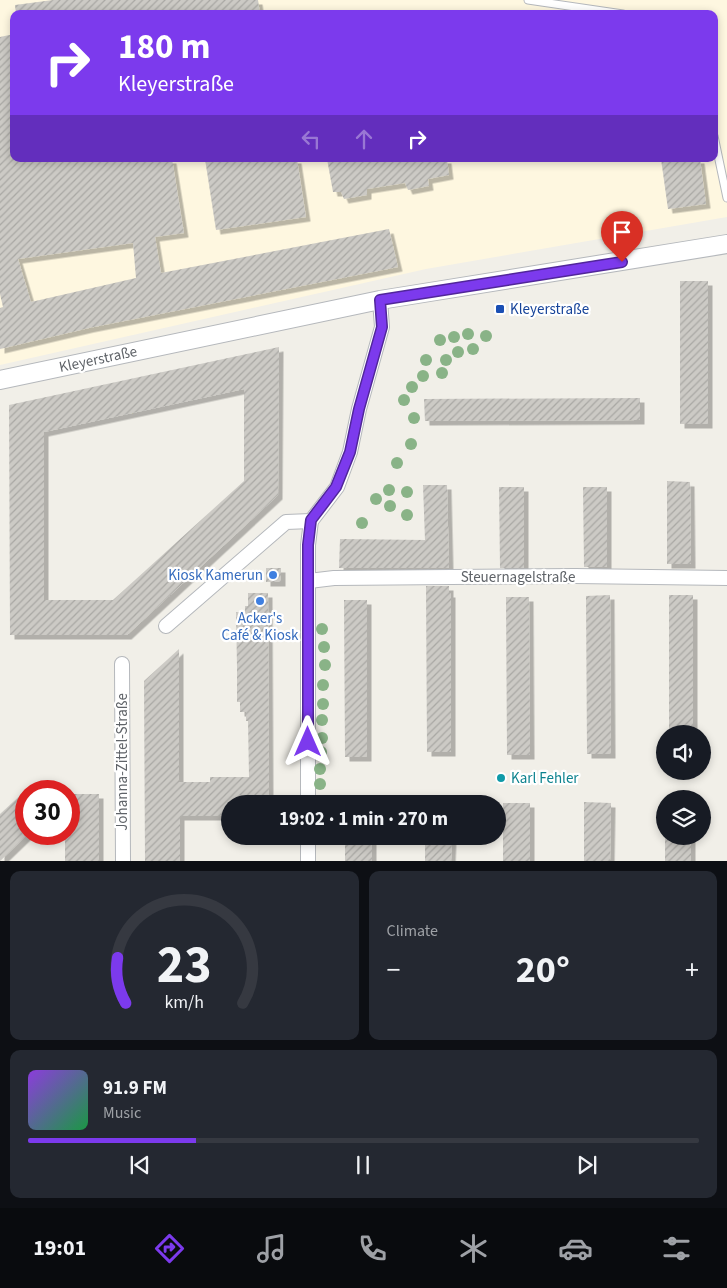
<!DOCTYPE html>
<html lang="en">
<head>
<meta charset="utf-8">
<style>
	:root { --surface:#171b24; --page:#242831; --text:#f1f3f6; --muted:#9ea1a6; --line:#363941; --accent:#7c3aed }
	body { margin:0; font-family:"Source Sans 3",sans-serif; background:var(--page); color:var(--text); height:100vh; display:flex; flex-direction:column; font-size:19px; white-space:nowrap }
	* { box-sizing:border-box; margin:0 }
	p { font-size:16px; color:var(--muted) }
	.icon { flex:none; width:28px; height:28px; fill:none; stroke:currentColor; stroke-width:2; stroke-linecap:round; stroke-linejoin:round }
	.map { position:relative; height:861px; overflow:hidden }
	.details { display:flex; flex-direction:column; gap:10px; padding:10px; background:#0d0f14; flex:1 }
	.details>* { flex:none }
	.top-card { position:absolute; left:10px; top:10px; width:708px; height:152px; border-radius:10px; box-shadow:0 2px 8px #0003; background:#7c3aed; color:#fff; overflow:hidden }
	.fabs { position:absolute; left:656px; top:725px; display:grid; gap:10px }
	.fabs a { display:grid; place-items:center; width:55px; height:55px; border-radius:50%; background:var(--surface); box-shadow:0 2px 8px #0003; font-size:25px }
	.speed { position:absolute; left:15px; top:780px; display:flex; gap:10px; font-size:25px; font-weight:700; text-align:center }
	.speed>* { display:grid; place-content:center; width:65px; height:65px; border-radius:50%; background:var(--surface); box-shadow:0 2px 8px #0003; line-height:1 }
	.speed .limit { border:8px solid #d22; background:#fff; color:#111 }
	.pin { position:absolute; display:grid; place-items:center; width:42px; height:42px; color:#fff; margin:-51px -21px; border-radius:50% 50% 50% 0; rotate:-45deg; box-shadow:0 0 5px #0007 }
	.pin .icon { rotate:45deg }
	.me { position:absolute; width:55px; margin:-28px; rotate:0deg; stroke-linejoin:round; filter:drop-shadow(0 0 4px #0008) }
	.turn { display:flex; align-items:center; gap:18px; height:105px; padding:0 25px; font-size:22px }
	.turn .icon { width:65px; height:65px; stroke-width:2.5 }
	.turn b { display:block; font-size:35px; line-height:42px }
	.lanes { display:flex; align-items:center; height:48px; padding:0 25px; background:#0003; justify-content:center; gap:25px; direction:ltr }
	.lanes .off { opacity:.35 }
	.big { font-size:38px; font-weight:700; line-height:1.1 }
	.details .card { flex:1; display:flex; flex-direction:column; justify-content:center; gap:8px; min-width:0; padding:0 18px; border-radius:10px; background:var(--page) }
	.details .dial { align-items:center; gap:0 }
	.dial svg { height:130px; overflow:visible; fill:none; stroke:var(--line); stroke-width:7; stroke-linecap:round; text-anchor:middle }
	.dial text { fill:var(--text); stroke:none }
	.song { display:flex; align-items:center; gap:15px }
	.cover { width:60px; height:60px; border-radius:8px; background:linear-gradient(135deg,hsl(270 70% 55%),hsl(140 70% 35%)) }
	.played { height:5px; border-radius:2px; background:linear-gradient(90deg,var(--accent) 25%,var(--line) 25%) }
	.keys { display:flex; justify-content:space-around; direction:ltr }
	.heat { display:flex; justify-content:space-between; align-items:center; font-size:28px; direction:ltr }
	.details .tiles { flex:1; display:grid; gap:10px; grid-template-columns:1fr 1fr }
	.card:last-child { grid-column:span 2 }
	.trip { position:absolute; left:221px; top:795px; width:285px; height:50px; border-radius:25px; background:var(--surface); box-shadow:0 2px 8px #0003; font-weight:700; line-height:50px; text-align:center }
	.tabs { display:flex; height:80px; justify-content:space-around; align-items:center; background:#090b0e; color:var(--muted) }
	.tabs .icon { width:35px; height:35px }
	.tabs .active { color:var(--accent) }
	.tabs b { font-size:22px; color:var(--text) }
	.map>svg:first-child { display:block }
	.commercial { fill:#fef7e0; fill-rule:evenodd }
	.building { fill:url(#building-hatch); fill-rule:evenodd; filter:url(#shadow) }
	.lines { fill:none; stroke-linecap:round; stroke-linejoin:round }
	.service-casing { stroke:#b5b8bc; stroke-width:9 }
	.minor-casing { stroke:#b5b8bc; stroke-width:16 }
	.tertiary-casing { stroke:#b5b8bc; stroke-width:20 }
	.service { stroke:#fff; stroke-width:7 }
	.minor { stroke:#fff; stroke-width:14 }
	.tertiary { stroke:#fff; stroke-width:18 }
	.tree { fill:#89b387 }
	.route-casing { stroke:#51269a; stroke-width:12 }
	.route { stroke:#7c3aed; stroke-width:9 }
	.transit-dot { fill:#1a4fb4; stroke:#fff; stroke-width:2 }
	.shop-dot { fill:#3f7fe0; stroke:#fff; stroke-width:2 }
	.culture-dot { fill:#0f9aa8; stroke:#fff; stroke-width:2 }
	.labels { text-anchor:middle; stroke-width:4.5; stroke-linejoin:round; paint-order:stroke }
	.transit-label { font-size:15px; fill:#164399; stroke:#fff; text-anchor:start }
	.street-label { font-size:15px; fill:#5f6368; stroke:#fff }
	.shop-label { font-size:15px; fill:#366cbe; stroke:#fff; text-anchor:end }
	.culture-label { font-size:15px; fill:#0d838f; stroke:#fff; text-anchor:start }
</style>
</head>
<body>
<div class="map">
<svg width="727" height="861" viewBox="0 0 727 861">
	<defs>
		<pattern id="building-hatch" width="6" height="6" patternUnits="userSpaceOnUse" patternTransform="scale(1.25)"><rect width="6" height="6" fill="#cccac5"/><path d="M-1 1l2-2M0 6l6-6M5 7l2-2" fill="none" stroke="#a9a8a4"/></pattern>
		<filter id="shadow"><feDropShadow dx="4.5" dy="4.5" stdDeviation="0" flood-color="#0004"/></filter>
	</defs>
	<rect width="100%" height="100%" fill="#f1efe8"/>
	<path class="commercial" d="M0,0h727v217l-301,52 -426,96zM14,14h700v145h-700z"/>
	<g class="building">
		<path d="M53,0h205l2,14h-244l-1,-9z"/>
		<path d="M14,34v125h158l12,74 -29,4 6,36 228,-44 9,38 -309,61 -89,21v-41l3,-1 -3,-13v-257zM133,243l3,35 -105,24 -13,-43z"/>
		<path d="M205,159h92l9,58 -90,13z"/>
		<path d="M327,159h120l2,16 -21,4 1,7 -21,4 -3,-7 -38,6v6l-23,4 -3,-7h-8z"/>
		<path d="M661,159h39l6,45 -38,5z"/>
		<rect x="680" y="281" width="28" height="143"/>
		<path d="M279,347l-1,148 -151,140h-117l-1,-230zM244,389v92l-131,119h-69v-168z"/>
		<path d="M640,398v22l-215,1 -1,-22z"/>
		<path d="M667,481l23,1 1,82h-24z"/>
		<path d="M423,485h24l2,83h-110l1,-29 85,1z"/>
		<path d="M499,487h25v81h-24z"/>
		<path d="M583,487h24v80h-23z"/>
		<rect x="266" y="568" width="15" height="14"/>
		<path d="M426,586h23v7h2v159h-24z"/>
		<path d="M248,593h20l1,211h-39v12h-50v45h-35l-1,-180 35,-32v133h31v-5h39l-1,-56h-2v-9h-6v-10h-3v-35l-1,-55h9v-6h3z"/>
		<path d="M610,595l1,159h-24l-1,-158z"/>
		<rect x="669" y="595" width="24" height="139"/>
		<path d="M506,597h23l1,158h-23z"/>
		<path d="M344,600h23v157h-22z"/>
		<path d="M26,790v46l-26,25v-47z"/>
		<path d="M69,794h30v67h-34v-27h4z"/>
		<path d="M584,802l27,1 -1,58h-26z"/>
		<rect x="503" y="803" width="27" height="58"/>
		<rect x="345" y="836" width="27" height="25"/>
		<path d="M425,836h27l-1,25h-26z"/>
		<rect x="665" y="836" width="26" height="25"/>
	</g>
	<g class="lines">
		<defs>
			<g id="service">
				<path d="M528,0l95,14"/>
				<path d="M714,136l13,62"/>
			</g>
			<g id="minor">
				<path d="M309,581l25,-3 241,-2 152,2"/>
				<path d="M166,626l120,-104 25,-1"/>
				<path d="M122,664l1,197"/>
				<path d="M308,804v-259l3,-24 26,-34 13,-35 9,-43 23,-82 -2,-27"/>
				<path d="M308,861v-25"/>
			</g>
			<path id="tertiary" d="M0,380l380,-80 347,-56"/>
		</defs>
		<use href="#service" class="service-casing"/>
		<use href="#minor" class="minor-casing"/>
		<use href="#tertiary" class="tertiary-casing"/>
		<use href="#service" class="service"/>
		<use href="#minor" class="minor"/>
		<use href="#tertiary" class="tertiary"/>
	</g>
	<g class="tree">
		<circle cx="468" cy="334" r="6"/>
		<circle cx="486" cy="336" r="6"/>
		<circle cx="454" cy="337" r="6"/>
		<circle cx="440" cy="340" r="6"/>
		<circle cx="473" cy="349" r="6"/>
		<circle cx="458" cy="352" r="6"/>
		<circle cx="426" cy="360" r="6"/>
		<circle cx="446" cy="360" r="6"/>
		<circle cx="442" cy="373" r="6"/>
		<circle cx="423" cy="376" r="6"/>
		<circle cx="412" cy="387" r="6"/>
		<circle cx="404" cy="400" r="6"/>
		<circle cx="414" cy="418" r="6"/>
		<circle cx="411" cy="444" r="6"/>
		<circle cx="397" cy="463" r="6"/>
		<circle cx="389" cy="490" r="6"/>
		<circle cx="407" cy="492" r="6"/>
		<circle cx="376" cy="499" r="6"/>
		<circle cx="390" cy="506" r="6"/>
		<circle cx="407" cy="515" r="6"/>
		<circle cx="362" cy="523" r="6"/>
		<circle cx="322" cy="629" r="6"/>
		<circle cx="324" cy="647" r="6"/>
		<circle cx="325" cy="665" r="6"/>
		<circle cx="323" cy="685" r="6"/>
		<circle cx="323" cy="704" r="6"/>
		<circle cx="322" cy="720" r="6"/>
		<circle cx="322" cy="738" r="6"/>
		<circle cx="321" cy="752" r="6"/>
		<circle cx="320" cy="769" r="6"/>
		<circle cx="320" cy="784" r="6"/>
	</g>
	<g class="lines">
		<defs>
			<path id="route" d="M308,742v-197l3,-25 25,-33 14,-35 9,-43 23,-82 -2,-27 242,-38"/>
		</defs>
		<use href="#route" class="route-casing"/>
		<use href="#route" class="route"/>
	</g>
	<rect class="transit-dot" x="495" y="304" width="10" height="10" rx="2.5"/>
	<g class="shop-dot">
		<circle cx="273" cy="575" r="5"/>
		<circle cx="260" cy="601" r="5"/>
	</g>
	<circle class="culture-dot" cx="501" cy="778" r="5"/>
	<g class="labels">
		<g class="transit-label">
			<text x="510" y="314">Kleyerstraße</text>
		</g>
		<g class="street-label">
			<text transform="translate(98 359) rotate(-12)" y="5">Kleyerstraße</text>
			<text x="518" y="582">Steuernagelstraße</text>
			<text transform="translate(122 762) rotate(-90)" y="5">Johanna-Zittel-Straße</text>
		</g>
		<g class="shop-label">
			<text x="263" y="580">Kiosk Kamerun</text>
			<text x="260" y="623" text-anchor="middle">Acker's<tspan x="260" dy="17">Café &amp; Kiosk</tspan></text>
		</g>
		<g class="culture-label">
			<text x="511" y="783">Karl Fehler</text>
		</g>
	</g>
</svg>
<div class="fabs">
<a><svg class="icon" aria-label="sound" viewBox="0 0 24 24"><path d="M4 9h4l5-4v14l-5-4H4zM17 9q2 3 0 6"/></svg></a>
<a><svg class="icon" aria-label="layers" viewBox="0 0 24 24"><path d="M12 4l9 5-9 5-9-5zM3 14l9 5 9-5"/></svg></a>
</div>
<div class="speed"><div class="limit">30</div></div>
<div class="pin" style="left:622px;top:262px;background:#d93025"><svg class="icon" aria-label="arrive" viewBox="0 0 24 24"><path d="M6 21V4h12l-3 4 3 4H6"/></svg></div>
<svg class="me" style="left:308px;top:742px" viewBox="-20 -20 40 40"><path d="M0-17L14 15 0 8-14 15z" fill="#7c3aed" stroke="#fff" stroke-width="4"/></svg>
<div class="trip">19:02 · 1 min · 270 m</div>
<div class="top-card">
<div class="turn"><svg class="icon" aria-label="right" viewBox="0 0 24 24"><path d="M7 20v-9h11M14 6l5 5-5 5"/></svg><div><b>180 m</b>Kleyerstraße</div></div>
<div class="lanes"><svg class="icon off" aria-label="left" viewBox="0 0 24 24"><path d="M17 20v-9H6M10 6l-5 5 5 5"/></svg><svg class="icon off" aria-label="ahead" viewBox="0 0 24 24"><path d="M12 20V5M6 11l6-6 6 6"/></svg><svg class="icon" aria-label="right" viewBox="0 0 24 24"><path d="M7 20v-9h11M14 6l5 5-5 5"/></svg></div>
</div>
</div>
<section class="details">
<div class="tiles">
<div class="card dial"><svg viewBox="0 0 100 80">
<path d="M14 69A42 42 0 1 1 86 69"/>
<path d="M14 69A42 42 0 0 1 9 41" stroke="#7c3aed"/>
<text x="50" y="56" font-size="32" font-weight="700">23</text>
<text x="50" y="72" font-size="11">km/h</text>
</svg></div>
<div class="card"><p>Climate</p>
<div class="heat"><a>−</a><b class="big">20°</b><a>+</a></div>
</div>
<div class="card">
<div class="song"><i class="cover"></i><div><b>91.9 FM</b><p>Music</p></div></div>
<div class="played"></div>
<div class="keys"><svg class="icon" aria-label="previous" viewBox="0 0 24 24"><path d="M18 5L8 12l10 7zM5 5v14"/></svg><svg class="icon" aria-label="pause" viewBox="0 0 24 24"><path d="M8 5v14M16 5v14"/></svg><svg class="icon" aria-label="next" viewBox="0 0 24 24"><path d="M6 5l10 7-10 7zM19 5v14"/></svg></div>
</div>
</div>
</section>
<nav class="tabs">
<b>19:01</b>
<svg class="icon active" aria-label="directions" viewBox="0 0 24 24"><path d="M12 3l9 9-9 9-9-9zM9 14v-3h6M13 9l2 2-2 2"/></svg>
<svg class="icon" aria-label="music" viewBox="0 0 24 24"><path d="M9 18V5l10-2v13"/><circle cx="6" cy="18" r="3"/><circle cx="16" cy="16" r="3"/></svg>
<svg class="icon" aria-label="phone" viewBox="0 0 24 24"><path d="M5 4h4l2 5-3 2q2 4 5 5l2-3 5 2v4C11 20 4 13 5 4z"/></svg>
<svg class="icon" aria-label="climate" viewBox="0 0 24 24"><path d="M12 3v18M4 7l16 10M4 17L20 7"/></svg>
<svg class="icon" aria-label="car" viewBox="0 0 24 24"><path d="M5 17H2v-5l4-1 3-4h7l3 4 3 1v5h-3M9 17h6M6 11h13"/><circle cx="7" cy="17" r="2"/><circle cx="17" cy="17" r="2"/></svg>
<svg class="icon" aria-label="filters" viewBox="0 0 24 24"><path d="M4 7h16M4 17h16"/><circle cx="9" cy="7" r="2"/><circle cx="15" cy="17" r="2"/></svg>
</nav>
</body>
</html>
